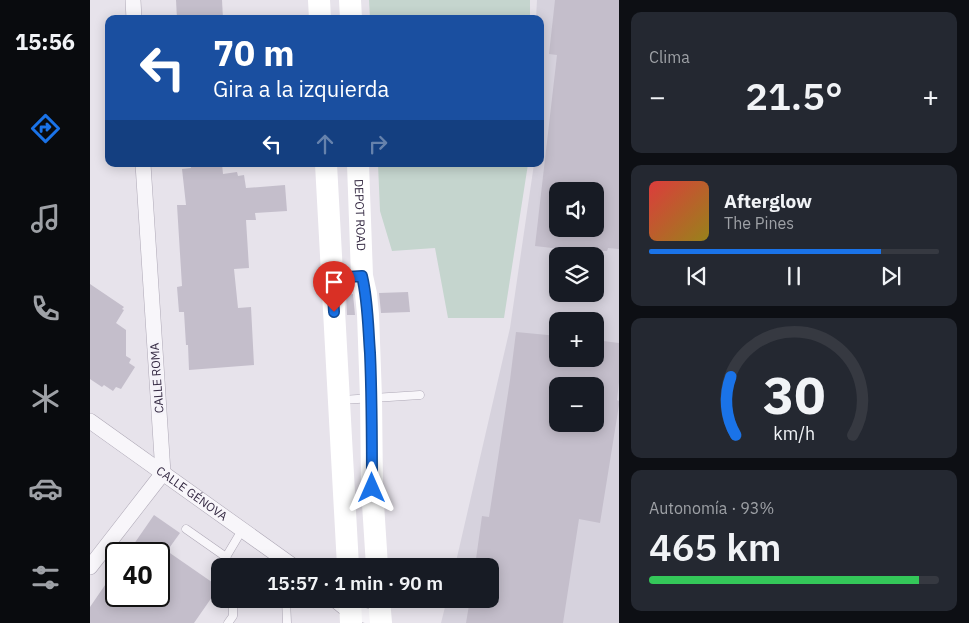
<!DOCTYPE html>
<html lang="es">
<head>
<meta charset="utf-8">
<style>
	:root { --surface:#171b24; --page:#242831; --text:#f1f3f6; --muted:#9ea1a6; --line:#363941; --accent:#1a73e8 }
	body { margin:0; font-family:"IBM Plex Sans",sans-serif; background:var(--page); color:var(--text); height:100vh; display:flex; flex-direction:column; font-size:19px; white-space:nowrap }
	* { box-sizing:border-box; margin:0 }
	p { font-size:16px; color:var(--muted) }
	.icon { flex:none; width:28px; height:28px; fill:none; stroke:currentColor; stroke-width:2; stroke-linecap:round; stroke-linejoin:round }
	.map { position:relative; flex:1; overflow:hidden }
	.side { display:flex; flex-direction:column; gap:12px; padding:12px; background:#0d0f14; width:350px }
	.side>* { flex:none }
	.guide { position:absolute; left:15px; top:15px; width:439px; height:152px; border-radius:10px; box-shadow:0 2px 12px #0003; background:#1a4fa0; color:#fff; overflow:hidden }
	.tools { position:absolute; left:459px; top:182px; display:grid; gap:10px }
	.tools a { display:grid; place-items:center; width:55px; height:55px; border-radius:10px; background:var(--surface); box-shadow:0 2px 12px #0003; font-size:25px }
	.speed { position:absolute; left:15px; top:542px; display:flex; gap:10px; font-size:25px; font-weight:700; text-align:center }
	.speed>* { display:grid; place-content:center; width:65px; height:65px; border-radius:50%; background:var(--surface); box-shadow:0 2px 12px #0003; line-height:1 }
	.speed .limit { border:2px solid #111; border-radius:8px; background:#fff; color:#111 }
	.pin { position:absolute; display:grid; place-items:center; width:42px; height:42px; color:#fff; margin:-51px -21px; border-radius:50% 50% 50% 0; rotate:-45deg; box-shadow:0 0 5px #0007 }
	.pin .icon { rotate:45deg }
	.me { position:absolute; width:55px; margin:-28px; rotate:0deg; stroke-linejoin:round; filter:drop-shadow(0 0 4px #0008) }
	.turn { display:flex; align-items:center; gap:18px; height:105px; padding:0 25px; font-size:22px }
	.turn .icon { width:65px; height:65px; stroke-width:2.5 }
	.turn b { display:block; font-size:35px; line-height:42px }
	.lanes { display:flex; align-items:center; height:48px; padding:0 25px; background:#0003; justify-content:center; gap:25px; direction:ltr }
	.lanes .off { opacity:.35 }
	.big { font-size:38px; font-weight:600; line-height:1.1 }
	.side .card { flex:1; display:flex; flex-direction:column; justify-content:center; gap:8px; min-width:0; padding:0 18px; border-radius:10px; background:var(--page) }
	.side .dial { align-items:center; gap:0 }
	.dial svg { height:130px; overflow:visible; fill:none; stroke:var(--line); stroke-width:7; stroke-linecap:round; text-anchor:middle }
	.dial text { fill:var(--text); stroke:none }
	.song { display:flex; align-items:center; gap:15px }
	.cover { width:60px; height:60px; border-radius:8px; background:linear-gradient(135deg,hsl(0 70% 55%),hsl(50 70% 35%)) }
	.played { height:5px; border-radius:2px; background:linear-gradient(90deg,var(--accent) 80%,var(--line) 80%) }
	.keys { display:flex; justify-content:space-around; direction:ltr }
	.heat { display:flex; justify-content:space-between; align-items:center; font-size:28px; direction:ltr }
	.charge { height:8px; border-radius:4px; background:linear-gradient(90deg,#34c759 93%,var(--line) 0) }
	.trip { position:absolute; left:121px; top:558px; width:288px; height:50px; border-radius:10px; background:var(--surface); box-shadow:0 2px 12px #0003; font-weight:600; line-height:50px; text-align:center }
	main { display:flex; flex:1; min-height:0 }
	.menu { display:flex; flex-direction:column; width:90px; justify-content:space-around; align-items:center; background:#090b0e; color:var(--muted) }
	.menu .icon { width:35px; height:35px }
	.menu .active { color:var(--accent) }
	.menu b { font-size:22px; color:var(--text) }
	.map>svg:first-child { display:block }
	.built { fill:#d6d2dd; fill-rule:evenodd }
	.green { fill:#c5d5ce }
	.building { fill:#c4becb; fill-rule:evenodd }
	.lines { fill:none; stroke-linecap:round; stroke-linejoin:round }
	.lane-casing { stroke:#aea8b6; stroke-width:9 }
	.street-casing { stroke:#aea8b6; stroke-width:16 }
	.lane { stroke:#f8f6fa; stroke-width:8 }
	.street { stroke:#f8f6fa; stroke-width:15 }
	.secondary { stroke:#fff; stroke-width:22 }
	.route-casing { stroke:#114b97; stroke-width:12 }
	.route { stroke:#1a73e8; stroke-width:9 }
	.labels { text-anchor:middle; stroke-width:5; stroke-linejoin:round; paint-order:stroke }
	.street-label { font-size:12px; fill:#362b44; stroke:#f5f3f9 }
</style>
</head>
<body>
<main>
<nav class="menu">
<b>15:56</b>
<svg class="icon active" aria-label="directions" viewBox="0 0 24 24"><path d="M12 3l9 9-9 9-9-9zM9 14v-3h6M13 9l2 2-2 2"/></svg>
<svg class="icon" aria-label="music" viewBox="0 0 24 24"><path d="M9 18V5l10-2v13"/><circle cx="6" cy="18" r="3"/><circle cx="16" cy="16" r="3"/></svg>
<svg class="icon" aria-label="phone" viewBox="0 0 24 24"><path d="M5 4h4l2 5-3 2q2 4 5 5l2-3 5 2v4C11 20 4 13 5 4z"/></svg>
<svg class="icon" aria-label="climate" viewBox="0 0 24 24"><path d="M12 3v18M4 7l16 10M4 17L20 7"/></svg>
<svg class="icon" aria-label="car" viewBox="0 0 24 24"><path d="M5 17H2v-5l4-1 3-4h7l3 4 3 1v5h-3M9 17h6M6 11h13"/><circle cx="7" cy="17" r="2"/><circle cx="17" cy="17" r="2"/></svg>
<svg class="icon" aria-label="filters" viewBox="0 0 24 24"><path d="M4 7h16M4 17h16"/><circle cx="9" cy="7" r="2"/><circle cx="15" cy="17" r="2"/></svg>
</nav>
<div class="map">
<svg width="529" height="623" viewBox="0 0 529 623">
	<rect width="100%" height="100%" fill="#e7e3eb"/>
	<path class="built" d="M447,0h82v623h-178l6,-24h43v-33h-35l55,-238 24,-164h6l2,-119 -2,-5v-21h-4zM468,191h37v38h-37zM468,256h37v38h-37zM468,321h37v38h-37zM468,386h37v38h-37z"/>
	<g class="green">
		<path d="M279,0h161v19h-160z"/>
		<path d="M288,164h150l-24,154h-56l-13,-70 -43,3 -12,-40z"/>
	</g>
	<g class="building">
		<path d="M86,0h46l1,19h-46z"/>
		<path d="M465,0h64v249l-11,-1 -1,3h-4l-1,5h-25l1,-5 -43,-5 22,-191 -8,-1zM468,191h37v38h-37z"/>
		<path d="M101,164h31l1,10 14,-2 1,4 6,-1 2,13 39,-3 2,26 -32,2 1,7h-10l3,48 -15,1 4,39 13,-1 3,58 -65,5 -1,-25h-2l-2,-33h-5l-2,-25 5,-1 -5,-81h9l-4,-36 9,-1z"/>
		<path d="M0,284l34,23 -2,2 2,1 -8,13 10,7v26l5,3 -2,4 6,4 -14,22 -5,-2 -3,4 -9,-6 -2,2 -12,-8z"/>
		<path d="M318,292l2,20 -29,1 -2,-20z"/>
		<path d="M263,294l2,21h-8l-1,-20z"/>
		<path d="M426,332l42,4v23h37v-19l24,3v39l-2,18 2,1v4l-19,118 -21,-4 -16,104h-97l4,-24h20v-33h-15l7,-50 7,1 21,-137zM468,386h37v38h-37z"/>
		<path d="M64,515l26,18 -13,18 52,36 -25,36h-104v-16l26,-38v27h43v-42h-32z"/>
	</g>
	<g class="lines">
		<defs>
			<g id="lane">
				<path d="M244,278l26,-2"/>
				<path d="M252,400l78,-5"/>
				<path d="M96,529l40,28 4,9"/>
				<path d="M136,557l16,-27"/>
				<path d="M196,599l1,24"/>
				<path d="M138,623l5,-7v-17"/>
			</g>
			<g id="street">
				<path d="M43,0l1,19"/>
				<path id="s1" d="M0,421l203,145"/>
				<path d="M0,567l73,-94 -20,-309"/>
				<path d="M244,599l16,13 31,7"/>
			</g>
		</defs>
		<use href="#lane" class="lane-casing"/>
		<use href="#street" class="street-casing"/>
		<use href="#lane" class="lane"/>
		<use href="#street" class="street"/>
		<g class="secondary">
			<path d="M229,0l1,19"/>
			<path d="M260,0l1,19"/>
			<path d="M236,164l22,402"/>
			<path id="s2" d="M268,164l4,112 4,18 2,20 3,84 1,90 5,78"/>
			<path d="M260,599l1,24"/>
			<path d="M289,599l2,24"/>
		</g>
	</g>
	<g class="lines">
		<defs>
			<path id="route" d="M244,312l-2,-34 30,-2c6,25 6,51 8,77 2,45 2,90 2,135"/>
		</defs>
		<use href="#route" class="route-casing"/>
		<use href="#route" class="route"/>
	</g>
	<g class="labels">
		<g class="street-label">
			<text dy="4" stroke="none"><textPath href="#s2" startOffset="51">DEPOT ROAD</textPath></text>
			<text transform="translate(67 378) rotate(-94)" y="4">CALLE ROMA</text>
			<text dy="4" stroke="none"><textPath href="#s1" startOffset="125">CALLE GÉNOVA</textPath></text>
		</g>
	</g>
</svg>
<div class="tools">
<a><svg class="icon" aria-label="sound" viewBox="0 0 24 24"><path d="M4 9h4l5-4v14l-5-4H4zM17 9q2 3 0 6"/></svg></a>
<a><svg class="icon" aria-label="layers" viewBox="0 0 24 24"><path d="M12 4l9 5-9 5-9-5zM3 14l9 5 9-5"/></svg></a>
<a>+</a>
<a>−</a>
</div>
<div class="speed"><div class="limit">40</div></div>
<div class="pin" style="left:244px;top:312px;background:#d93025"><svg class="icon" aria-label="arrive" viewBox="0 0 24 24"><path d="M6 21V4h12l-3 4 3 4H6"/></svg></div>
<svg class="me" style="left:282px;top:488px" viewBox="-20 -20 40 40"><path d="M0-17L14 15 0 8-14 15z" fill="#1a73e8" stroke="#fff" stroke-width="4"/></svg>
<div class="trip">15:57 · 1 min · 90 m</div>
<div class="guide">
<div class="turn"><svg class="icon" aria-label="left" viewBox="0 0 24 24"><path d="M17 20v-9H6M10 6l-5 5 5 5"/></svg><div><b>70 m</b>Gira a la izquierda</div></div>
<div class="lanes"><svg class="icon" aria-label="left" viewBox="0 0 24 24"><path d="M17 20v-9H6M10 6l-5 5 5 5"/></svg><svg class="icon off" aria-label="ahead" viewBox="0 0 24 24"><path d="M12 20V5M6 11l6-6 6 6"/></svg><svg class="icon off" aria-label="right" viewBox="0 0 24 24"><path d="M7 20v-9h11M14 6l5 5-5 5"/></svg></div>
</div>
</div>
<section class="side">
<div class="card"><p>Clima</p>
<div class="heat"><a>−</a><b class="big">21.5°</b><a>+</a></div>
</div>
<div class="card">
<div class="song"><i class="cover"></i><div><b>Afterglow</b><p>The Pines</p></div></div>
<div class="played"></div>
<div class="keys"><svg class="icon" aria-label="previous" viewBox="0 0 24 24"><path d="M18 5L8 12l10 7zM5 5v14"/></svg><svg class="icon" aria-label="pause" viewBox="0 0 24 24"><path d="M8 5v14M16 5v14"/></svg><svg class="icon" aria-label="next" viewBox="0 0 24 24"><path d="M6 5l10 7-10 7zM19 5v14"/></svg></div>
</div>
<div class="card dial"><svg viewBox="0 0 100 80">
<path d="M14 69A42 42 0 1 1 86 69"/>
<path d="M14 69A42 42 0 0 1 11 33" stroke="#1a73e8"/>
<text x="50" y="56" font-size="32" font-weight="700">30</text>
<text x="50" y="72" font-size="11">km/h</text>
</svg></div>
<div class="card"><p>Autonomía · 93%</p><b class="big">465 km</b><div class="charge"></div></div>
</section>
</main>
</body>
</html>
